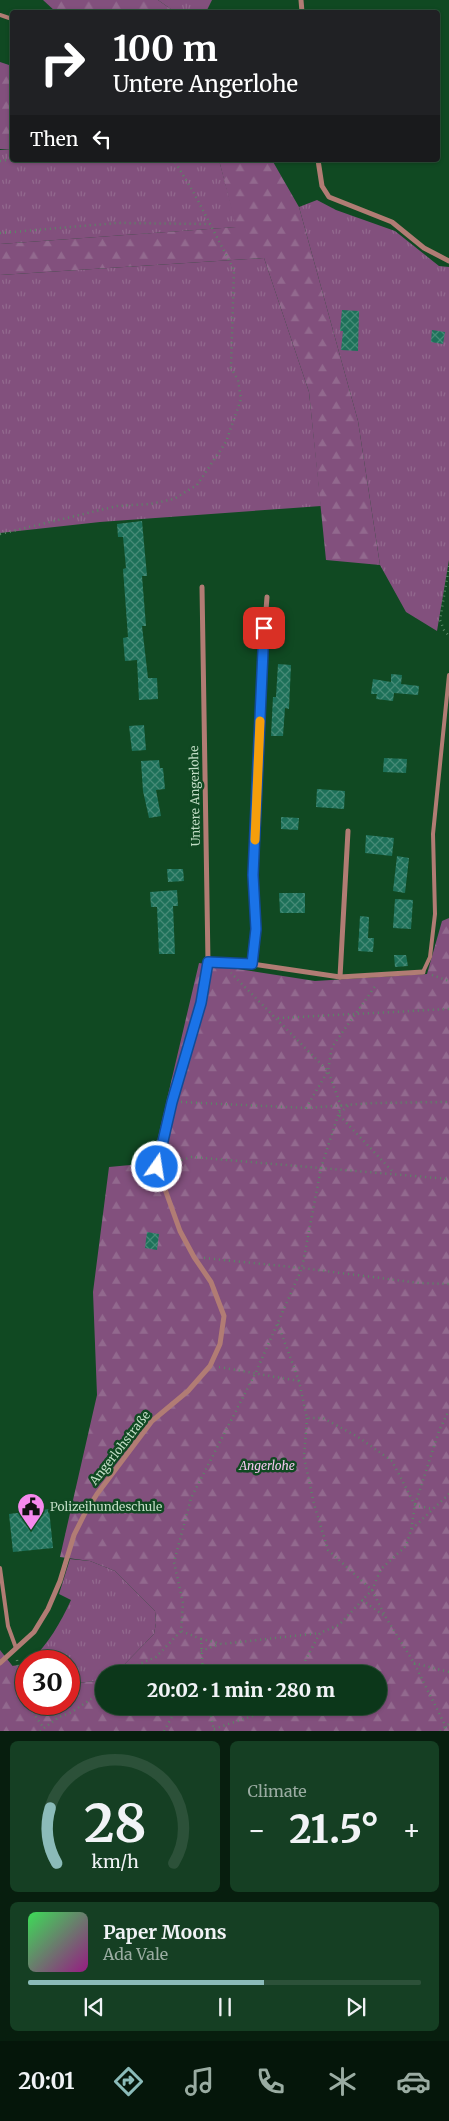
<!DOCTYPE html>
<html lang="en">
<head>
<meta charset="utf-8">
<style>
	:root { --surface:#0c371a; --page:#153f23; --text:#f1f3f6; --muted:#9aaca2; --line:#2c5139; --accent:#8bbbb9 }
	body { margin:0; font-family:Merriweather,serif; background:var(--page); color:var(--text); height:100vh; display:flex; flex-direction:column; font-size:19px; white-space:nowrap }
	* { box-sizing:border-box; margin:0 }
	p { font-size:16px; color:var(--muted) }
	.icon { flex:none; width:28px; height:28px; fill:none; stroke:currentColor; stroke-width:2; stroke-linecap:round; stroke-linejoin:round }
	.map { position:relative; height:1731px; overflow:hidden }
	.details { display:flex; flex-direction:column; gap:10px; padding:10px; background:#071e0e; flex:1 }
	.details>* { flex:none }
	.hud { position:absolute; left:10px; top:10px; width:430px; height:152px; border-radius:5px; box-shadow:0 1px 4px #0004,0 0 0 1px var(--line); background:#202124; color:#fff; overflow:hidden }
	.speed { position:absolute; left:15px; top:1650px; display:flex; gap:10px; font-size:25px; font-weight:700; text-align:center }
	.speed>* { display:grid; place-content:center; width:65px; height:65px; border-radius:50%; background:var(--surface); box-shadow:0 1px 4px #0004,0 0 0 1px var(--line); line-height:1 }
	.speed .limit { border:8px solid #d22; background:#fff; color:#111 }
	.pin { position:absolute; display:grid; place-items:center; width:42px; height:42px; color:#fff; margin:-21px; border-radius:10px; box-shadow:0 2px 8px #0006 }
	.me { position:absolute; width:55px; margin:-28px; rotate:13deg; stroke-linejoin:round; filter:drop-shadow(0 0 4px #0008) }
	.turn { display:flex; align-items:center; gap:18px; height:105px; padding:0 20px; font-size:22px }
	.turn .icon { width:65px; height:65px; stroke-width:2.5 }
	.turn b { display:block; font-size:35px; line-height:42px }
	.then { display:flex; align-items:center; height:48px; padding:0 20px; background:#0003; gap:10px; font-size:19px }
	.big { font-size:38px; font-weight:800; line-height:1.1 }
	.details .widget { flex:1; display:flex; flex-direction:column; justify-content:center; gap:8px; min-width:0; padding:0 18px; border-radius:8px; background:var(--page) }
	.details .dial { align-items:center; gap:0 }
	.dial svg { height:130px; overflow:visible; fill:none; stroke:var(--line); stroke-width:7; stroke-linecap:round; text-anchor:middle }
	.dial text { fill:var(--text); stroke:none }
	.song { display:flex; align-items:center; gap:15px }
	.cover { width:60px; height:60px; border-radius:8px; background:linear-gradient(135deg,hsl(130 70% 55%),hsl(310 70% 35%)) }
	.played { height:5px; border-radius:2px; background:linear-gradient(90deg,var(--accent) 60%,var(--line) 60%) }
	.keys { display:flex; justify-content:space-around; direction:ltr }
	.heat { display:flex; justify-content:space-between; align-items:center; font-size:28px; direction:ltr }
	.details .tiles { flex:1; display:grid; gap:10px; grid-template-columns:1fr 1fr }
	.widget:last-child { grid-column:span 2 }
	.trip { position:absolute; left:95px; top:1665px; width:292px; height:50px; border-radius:25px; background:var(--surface); box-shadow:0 1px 4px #0004,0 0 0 1px var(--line); font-weight:800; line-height:50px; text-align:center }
	.tabs { display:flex; height:80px; justify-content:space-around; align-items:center; background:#05160a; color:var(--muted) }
	.tabs .icon { width:35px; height:35px }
	.tabs .active { color:var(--accent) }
	.tabs b { font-size:22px; color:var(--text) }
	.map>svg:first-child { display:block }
	.grass { fill:url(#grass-tufts) }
	.forest { fill:url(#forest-firs) }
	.building { fill:url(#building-cross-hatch) }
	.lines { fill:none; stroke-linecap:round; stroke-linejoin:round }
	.path { stroke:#5a8766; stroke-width:2.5; stroke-dasharray:1 4; stroke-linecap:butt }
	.lane { stroke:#b17c74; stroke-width:4 }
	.street { stroke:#b17c74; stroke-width:5 }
	.route-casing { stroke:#114b97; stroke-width:12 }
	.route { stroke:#1a73e8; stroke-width:9 }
	.slow { stroke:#f59e0b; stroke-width:9 }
	.labels { text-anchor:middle; stroke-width:5; stroke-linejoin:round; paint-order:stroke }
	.street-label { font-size:12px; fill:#c1ddc5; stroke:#104922 }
	.park-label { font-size:12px; font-style:italic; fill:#f3c7ee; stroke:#104922 }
	.poi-label { font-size:12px; fill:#c1ddc5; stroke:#104922; text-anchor:start }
</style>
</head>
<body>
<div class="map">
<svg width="449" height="1731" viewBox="0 0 449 1731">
	<defs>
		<pattern id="grass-tufts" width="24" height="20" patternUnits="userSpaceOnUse" patternTransform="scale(1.25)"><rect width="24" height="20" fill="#82507d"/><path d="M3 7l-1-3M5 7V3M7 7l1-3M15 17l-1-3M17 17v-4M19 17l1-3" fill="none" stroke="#92698e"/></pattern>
		<pattern id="forest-firs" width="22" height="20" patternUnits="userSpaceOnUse" patternTransform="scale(1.25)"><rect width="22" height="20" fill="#82507d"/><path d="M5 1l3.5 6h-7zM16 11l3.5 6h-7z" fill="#92698e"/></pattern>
		<pattern id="building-cross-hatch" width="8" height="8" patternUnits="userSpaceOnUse" patternTransform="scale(1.25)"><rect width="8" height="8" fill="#1d7159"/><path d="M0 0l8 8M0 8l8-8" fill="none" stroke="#468b77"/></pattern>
	</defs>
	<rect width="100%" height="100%" fill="#104922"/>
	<g class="grass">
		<path d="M158,0h54l-6,12h-31z"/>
		<path d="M12,149v11h207l18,67 -237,17v-94z"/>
		<path d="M317,200l19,10 59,21 44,35 10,1v293l-12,71 -31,-19 -26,-47 -22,-144 -59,-214z"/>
		<path d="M264,258l45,134 12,114 -221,16 -100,11v-258z"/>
		<path d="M70,1559l20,2 25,10 40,40 1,12 -2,11 -39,40h-11v6l-35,4v-23h-38c18,-19 29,-37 40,-61l-12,-6z"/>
		<path d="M26,1664v16l-4,-2 -10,-12z"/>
	</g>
	<g class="forest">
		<path d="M43,0h115l17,12h-119z"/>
		<path d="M0,62l12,4v83h-12z"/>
		<path d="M219,160h53l27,47 59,214 22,144 -54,-5 -17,-168 -45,-134 -264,17v-31l236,-17z"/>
		<path d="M449,918v813h-449v-81l22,28 4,2v24h43v-20l35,-4v26h275v-32h-264l39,-40 2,-11 -1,-12 -40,-40 -25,-10 -30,-4 37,-162 -4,-103 16,-125 43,-4 47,-200 116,18 112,-7 15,-53z"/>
	</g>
	<g class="building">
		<path d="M342,310l17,1 -1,40 -17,-1 2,-19h-3z"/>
		<path d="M432,330l13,2 -2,12 -12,-2z"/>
		<path d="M142,521l5,55h-5l4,50h-4l6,52h9l1,21 -19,1 -2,-40 -12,1 -2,-23 5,-1 -5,-68 3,-1 -3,-31h-5l-1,-13z"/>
		<path d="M278,664l13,1 -2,44 -4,-1 -2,28h-12l2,-39h3z"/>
		<path d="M391,674l11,1 -1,9 18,2 -1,9 -24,-2 -1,8 -17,-2 1,-5h-6l2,-15 18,3z"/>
		<path d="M144,725l2,25 -14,1 -3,-25z"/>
		<path d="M384,758l23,1 -1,14 -23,-1z"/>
		<path d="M159,760l1,8h3l2,21 -9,1 5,26 -12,2 -6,-27 -2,-30z"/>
		<path d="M317,789l28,2 -1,18 -28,-2z"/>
		<path d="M281,817l18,1 -1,12 -17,-1z"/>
		<path d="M366,835l28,3 -2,18 -27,-3z"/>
		<path d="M397,856l12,2 -4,35 -12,-2z"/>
		<path d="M167,869h16l1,12 -16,1z"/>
		<path d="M177,890l1,16h-5l2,48h-16l-2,-47h-6l-1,-15z"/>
		<path d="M279,893h26v20h-25z"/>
		<path d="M395,899l18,1 -2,29 -18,-1z"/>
		<path d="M360,916l9,1 -1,21h6l-1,14 -15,-1z"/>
		<path d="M394,955h12l2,11 -13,1z"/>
		<path d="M147,1232l12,2 -2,16 -12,-2z"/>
		<path d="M49,1509l4,39 -40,4 -4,-38z"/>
	</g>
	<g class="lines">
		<g class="path">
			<path d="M0,161l12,-2"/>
			<path d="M0,233l117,-10 93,1"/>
			<path d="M0,534l117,-28 33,-2 24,-5 23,-14 29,-43 15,-43 -3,-19 -7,-12 3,-98 -39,-75 -21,-35"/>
			<path d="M449,566l-9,54 4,10 5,6"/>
			<path d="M432,975l17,6"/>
			<path d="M278,1018l171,-9"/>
			<path d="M181,1102l125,6 67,-5 76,-1"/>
			<path d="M348,1106l-10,8 56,59"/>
			<path d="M306,1108l22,-37 4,-24 44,-62"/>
			<path d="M167,1164l25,-7 257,22"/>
			<path d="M204,1258l98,10 117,15 30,1"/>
			<path d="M278,1324l21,57 8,37h16l35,19 34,24 23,44 17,4"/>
			<path d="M219,1367l80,14"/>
			<path d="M307,1418l-3,39 10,47 14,46 44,40 13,26 29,47 34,68"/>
			<path d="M412,1529l37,-35"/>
			<path d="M362,1600l21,15"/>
			<path d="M201,1639l21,5 98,-11"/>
			<path d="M201,1651l19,-7"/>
			<path d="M17,1660l4,30 5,11"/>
			<path d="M414,1663l35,9"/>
			<path d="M125,1674l12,-9 19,-8 25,-26"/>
			<path d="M203,1674l-2,-35 -20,-8 2,-28 -9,-41 17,-64 65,-126 46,-104 19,-100 20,-62 -13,-35 -97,-98"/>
			<path d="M298,1674l22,-41 19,-8 33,-35 9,-21 25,-23 5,-16 4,-25 24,-74 10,-21"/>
			<path d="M27,1704l16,23"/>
			<path d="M32,1704l27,13"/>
			<path d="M209,1706l5,25"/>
			<path d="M214,1729l50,-17 6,-6"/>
			<path d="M40,1731l19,-14 13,-5 32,-22"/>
			<path d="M164,1731l14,-25"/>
			<path d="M440,1731l9,-7"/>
		</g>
		<g class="lane">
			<path d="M0,15l12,4"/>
			<path d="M423,972l7,-15 5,-43 -2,-80 16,-159"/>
			<path d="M0,1568l8,58 8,22"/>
		</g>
		<g class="street">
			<path d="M301,0l1,12"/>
			<path d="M318,160l4,26 7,11 63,25 32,26 25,13"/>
			<path d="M208,962l44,2 88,13 83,-5"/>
			<path d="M252,964c5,-35 1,-70 2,-105 3,-87 6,-175 13,-262"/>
			<path d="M340,977l8,-146"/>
			<path d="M0,1663l34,-31 14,-23 12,-28 14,-46 11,-22 12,-19 55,-73 36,-30 22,-25 10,-22 4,-28 -13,-34 -17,-25 -14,-26 -23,-64 15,-65 29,-99 7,-41 -6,-375"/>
		</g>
	</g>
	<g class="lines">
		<defs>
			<path id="route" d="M157,1167l15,-65 29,-99 7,-41 44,2 4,-35 -3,-54 11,-247"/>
		</defs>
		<use href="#route" class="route-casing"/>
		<use href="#route" class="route"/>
		<path class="slow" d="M255,840l5,-119"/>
	</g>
	<defs>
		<symbol id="civic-pin" viewBox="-11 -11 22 30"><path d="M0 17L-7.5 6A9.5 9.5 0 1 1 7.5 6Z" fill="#f689ee" stroke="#104922"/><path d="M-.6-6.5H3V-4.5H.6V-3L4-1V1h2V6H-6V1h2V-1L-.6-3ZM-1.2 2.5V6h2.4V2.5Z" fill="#111"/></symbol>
	</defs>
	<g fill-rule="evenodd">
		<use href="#civic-pin" x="15" y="1491" width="32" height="43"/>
	</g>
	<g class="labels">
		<g class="street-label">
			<text transform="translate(195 796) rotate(-91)" y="4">Untere Angerlohe</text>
			<text transform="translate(120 1448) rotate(-52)" y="4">Angerlohstraße</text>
		</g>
		<g class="park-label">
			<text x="267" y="1470">Angerlohe</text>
		</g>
		<g class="poi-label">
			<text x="50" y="1511">Polizeihundeschule</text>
		</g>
	</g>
</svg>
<div class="speed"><div class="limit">30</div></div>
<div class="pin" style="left:264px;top:628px;background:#d93025"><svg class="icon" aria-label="arrive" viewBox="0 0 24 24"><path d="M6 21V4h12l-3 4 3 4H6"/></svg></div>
<svg class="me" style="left:157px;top:1167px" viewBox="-20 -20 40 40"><circle r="17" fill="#1a73e8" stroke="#fff" stroke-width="3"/><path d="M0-11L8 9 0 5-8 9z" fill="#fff"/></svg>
<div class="trip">20:02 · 1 min · 280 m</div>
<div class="hud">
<div class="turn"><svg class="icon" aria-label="right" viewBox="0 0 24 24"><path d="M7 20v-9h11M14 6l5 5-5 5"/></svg><div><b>100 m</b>Untere Angerlohe</div></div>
<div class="then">Then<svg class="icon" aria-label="left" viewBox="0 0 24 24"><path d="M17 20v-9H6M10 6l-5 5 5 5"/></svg></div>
</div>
</div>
<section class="details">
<div class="tiles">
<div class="widget dial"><svg viewBox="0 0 100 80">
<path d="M14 69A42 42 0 1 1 86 69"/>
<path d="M14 69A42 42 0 0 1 10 35" stroke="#8bbbb9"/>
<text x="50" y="56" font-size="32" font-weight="700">28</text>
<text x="50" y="72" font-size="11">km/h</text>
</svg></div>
<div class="widget"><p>Climate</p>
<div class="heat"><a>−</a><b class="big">21.5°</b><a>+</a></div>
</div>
<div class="widget">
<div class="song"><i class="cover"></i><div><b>Paper Moons</b><p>Ada Vale</p></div></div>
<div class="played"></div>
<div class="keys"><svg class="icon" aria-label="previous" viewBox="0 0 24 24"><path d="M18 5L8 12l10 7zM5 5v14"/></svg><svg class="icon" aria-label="pause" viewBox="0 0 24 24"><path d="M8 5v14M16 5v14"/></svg><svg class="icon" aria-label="next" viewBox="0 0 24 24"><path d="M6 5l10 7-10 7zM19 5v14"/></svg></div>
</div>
</div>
</section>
<nav class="tabs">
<b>20:01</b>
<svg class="icon active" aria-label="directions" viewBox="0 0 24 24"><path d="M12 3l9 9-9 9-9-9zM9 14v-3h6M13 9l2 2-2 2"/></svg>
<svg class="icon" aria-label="music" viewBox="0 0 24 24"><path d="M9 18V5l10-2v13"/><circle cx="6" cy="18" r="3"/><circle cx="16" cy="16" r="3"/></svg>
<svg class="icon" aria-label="phone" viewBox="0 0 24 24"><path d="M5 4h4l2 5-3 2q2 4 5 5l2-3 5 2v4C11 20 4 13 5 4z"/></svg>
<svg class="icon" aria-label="climate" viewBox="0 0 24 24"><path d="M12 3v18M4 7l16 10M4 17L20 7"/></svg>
<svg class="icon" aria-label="car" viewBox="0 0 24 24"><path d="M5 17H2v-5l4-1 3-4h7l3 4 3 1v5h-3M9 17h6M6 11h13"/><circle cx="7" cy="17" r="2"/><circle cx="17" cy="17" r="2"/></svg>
</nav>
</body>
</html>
